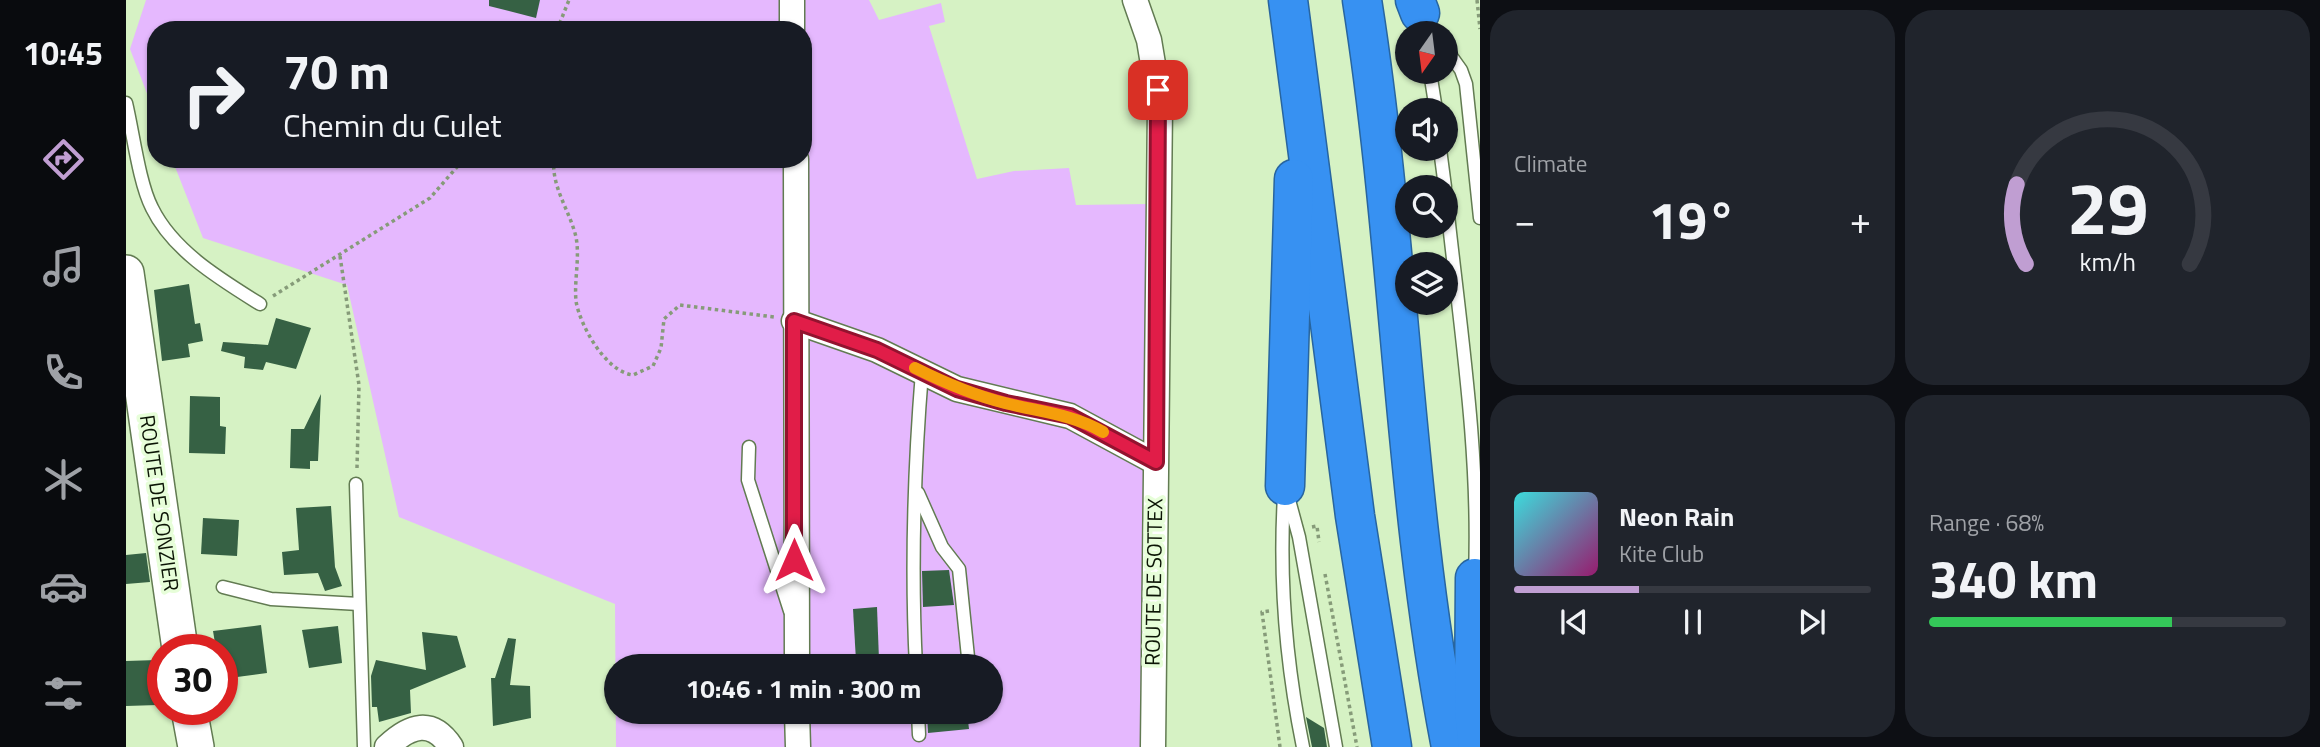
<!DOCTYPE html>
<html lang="en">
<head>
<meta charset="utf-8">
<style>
	:root { --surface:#171b24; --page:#20242c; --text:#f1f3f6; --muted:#9ea1a6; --line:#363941; --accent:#c09ed2 }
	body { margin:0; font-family:"Titillium Web",sans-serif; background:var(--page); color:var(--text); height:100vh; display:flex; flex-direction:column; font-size:26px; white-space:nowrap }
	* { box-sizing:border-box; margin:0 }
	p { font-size:23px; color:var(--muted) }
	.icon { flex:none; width:38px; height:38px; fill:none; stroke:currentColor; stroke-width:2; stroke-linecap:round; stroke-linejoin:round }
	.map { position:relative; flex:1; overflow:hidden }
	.side { display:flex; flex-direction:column; gap:10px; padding:10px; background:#0d0f14; width:840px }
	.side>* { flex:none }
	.hud { position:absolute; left:21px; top:21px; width:665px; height:147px; border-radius:28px; box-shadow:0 2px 5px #0004; background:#171b24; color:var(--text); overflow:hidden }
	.needle { width:46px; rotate:194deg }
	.buttons { position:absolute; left:1269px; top:21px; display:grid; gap:14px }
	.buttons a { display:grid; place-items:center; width:63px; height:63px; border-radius:50%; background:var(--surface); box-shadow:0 2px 5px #0004; font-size:35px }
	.speed { position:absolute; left:21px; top:634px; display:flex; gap:14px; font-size:35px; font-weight:700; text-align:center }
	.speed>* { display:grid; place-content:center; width:91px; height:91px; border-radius:50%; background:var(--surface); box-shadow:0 2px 5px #0004; line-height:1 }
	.speed .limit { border:10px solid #d22; background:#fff; color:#111 }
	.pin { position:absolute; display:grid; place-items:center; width:60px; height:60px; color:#fff; margin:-30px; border-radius:14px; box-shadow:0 4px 10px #0006 }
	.me { position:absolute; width:77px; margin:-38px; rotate:0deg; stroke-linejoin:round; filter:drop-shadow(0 0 5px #0008) }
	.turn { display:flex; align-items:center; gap:24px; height:147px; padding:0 21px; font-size:32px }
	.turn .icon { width:91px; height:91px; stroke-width:2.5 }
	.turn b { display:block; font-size:49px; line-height:60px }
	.big { font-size:52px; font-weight:700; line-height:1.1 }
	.side .tile { flex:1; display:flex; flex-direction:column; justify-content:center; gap:10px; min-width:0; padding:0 24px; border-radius:28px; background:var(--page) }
	.side .dial { align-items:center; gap:0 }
	.dial svg { height:182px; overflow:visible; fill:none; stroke:var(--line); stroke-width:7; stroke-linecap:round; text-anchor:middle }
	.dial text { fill:var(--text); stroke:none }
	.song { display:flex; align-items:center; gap:21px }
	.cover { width:84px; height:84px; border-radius:10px; background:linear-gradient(135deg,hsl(180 70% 55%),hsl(320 70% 35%)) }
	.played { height:7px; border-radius:4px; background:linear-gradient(90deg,var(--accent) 35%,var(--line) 35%) }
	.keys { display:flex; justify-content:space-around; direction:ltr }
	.heat { display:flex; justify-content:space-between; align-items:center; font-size:38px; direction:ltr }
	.charge { height:10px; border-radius:5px; background:linear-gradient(90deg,#34c759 68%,var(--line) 0) }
	.side .tiles { flex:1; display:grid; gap:10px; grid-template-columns:repeat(2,1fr) }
	.trip { position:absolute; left:478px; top:654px; width:399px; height:70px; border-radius:35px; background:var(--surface); box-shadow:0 2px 5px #0004; font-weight:700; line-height:70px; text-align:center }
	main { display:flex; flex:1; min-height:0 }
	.dock { display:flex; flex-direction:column; width:126px; justify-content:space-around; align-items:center; background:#090b0e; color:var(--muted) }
	.dock .icon { width:49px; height:49px }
	.dock .current { color:var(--accent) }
	.dock b { font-size:32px; color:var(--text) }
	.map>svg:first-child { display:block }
	.green { fill:#e5b8fe; fill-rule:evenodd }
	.building { fill:#366144 }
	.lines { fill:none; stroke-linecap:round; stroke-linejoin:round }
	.lane-casing { stroke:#627b52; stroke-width:15 }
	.street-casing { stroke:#627b52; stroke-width:27 }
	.secondary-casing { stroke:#627b52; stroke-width:38 }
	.highway-casing { stroke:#28659f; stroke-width:41 }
	.path { stroke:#869b79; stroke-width:3.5; stroke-dasharray:3.5 3.5; stroke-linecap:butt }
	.lane { stroke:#fff; stroke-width:12 }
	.street { stroke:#fff; stroke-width:24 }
	.secondary { stroke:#fff; stroke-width:35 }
	.highway { stroke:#3791f2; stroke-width:38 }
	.route-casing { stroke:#92132f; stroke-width:18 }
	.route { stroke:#e11d48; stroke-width:12 }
	.slow { stroke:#f59e0b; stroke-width:12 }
	.labels { text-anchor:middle; stroke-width:7; stroke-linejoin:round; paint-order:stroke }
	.street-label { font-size:21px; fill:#0b1405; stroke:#e7fed9 }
</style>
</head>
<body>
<main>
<nav class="dock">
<b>10:45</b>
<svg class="icon current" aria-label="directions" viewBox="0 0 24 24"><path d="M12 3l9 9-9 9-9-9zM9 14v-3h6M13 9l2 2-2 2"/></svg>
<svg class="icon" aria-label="music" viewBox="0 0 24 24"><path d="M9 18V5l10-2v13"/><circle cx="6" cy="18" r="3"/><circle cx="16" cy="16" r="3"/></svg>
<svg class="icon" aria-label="phone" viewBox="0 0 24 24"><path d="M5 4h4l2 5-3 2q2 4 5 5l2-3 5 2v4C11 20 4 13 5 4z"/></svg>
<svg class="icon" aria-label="climate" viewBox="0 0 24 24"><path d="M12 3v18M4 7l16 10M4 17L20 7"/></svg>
<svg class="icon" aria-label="car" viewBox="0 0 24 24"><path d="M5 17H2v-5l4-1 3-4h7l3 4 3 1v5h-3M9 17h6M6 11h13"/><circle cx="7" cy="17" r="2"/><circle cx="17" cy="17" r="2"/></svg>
<svg class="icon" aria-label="filters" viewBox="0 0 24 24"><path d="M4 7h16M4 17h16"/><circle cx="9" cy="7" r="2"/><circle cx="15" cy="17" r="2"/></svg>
</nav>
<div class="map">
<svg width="1354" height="747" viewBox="0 0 1354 747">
	<rect width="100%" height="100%" fill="#d6f2c4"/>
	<path class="green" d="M20,0h723l10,20 62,-17 4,19 -16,4 48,153 37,-8 55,-3 7,37 72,-1 -8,543h-524l-1,-143 -216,-87 -52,-232 -144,-47 -31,-79h631v-129h-647v87l-26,-68zM490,667h374v45h-374z"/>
	<g class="building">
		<path d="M363,0h51l-4,18 -47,-12z"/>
		<path d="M63,284l6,40 5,-1 3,18 -15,3 2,13 -28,4 -8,-71z"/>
		<path d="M150,318l35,10 -15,41 -30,-7 -3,8 -19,-2 1,-11 -24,-6 2,-9 45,3z"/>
		<path d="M195,394l-3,67h-8v8l-20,-1 1,-39h13z"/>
		<path d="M64,396l30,1v29l6,1 -1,27 -36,-1z"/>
		<path d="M205,506l4,61 7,19 -17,5 -7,-18 -34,2 -2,-23 17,-2 -3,-42z"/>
		<path d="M77,518l36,2 -2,36 -36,-2z"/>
		<path d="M20,553l4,29 -24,2v-29z"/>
		<path d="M823,570l5,35 -31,2 -1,-36z"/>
		<path d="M751,607l2,53 -23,1 -3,-52z"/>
		<path d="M135,625l6,48 -45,6v-30h-6l-3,-18z"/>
		<path d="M212,626l4,37 -33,5 -7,-38z"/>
		<path d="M296,632l35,4 9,31 -56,23 1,23 -32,9 -2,-15h-5l-1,-31 5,-16 50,10z"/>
		<path d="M382,638l8,1 -6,46 20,1 1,32 -38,8 -2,-48h4z"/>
		<path d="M31,660l1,45 -32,1v-45z"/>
		<path d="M801,712h40l2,17 -41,4z"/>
		<path d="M1180,717l18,11 3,19h-15z"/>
	</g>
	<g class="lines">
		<defs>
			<g id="lane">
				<path d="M1320,49l15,21 5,14 14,134"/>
				<path d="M1304,72l6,38"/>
				<path d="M0,103c7,29 13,80 26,105 21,43 68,71 108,96"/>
				<path d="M1314,149l5,38"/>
				<path d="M1320,196c13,125 34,253 29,379"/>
				<path d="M623,447l-1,33 42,131"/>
				<path d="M230,484l8,263"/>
				<path d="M1160,489l13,48 37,210"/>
				<path d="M792,493l24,54 17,22 10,98"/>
				<path d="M1158,496c-5,84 2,168 19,251"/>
				<path d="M97,587l48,12 88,5"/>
				<path d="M790,667c-5,-98 -2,-197 6,-295"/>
				<path d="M792,712l1,23"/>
			</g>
			<g id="street">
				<path d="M666,0v30"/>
				<path d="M1009,0l14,40 11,66 -7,641"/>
				<path d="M670,159l1,508"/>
				<path d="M668,321l83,29 80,39 113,27 85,46"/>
				<path d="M671,712l1,35"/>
				<path d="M261,747c23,-22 45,-29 64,0"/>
			</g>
			<g id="secondary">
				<path d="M0,273l54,376"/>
				<path d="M63,709l7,38"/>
			</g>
			<g id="highway">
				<path d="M1162,0l67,516 37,231"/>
				<path d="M1236,0c39,248 41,500 89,747"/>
				<path d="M1289,0l5,13"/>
				<path d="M1159,486l9,-307"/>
				<path d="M1349,578l-1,133 4,36"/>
			</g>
		</defs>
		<use href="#lane" class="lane-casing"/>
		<use href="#street" class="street-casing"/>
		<use href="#secondary" class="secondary-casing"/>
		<use href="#highway" class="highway-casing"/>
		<g class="path">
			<path d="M1351,0l3,29"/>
			<path d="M431,30l12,-30"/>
			<path d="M428,159c-3,28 16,52 22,78 4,21 -2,43 0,64 4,25 30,71 57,74l20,-9 8,-18 3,-29 16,-14 94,12"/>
			<path d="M214,256l19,129 -2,83"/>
			<path d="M147,296l157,-98 34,-39"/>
			<path d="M1186,527l5,-1 2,16"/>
			<path d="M1199,574l32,173"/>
			<path d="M1143,611l-7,1 18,135"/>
		</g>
		<use href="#lane" class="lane"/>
		<use href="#street" class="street"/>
		<use href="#secondary" class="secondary"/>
		<use href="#highway" class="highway"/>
	</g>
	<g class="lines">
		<defs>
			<path id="route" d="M668,560v-239l83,29 80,39 49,14 64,13 86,46 2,-372"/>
		</defs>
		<use href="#route" class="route-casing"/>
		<use href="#route" class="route"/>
		<path class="slow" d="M789,368c30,15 58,27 90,35 35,9 67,11 98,29"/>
	</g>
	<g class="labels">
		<g class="street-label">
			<text transform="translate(33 503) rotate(82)" y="7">ROUTE DE SONZIER</text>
			<text transform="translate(1028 582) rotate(-89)" y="7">ROUTE DE SOTTEX</text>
		</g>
	</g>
</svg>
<div class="buttons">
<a><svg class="needle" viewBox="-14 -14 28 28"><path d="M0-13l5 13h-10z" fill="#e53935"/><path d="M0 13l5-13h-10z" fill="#9ea1a6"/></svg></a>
<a><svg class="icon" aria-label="sound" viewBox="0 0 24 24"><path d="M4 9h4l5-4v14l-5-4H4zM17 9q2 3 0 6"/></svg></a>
<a><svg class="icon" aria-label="search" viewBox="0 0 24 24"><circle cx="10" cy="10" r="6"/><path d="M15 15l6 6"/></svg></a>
<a><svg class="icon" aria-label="layers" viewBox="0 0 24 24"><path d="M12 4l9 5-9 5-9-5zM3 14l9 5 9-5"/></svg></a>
</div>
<div class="speed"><div class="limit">30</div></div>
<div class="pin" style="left:1032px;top:90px;background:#d93025"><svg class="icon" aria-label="arrive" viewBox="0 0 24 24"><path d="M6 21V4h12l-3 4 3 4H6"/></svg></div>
<svg class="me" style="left:668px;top:560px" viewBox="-20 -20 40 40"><path d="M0-17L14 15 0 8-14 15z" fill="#e11d48" stroke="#fff" stroke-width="4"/></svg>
<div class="trip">10:46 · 1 min · 300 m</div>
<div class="hud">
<div class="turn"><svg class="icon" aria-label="right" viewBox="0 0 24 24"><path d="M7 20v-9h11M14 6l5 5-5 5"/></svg><div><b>70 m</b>Chemin du Culet</div></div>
</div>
</div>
<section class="side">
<div class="tiles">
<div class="tile"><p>Climate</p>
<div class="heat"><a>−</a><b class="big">19°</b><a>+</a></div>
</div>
<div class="tile dial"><svg viewBox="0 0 100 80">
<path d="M14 69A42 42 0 1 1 86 69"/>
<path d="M14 69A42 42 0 0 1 10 34" stroke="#c09ed2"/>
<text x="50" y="56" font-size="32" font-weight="700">29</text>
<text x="50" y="72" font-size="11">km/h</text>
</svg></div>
<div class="tile">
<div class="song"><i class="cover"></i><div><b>Neon Rain</b><p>Kite Club</p></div></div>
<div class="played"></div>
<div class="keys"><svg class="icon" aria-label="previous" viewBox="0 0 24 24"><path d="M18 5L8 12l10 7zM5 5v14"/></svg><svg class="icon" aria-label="pause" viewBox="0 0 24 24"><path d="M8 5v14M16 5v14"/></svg><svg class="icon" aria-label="next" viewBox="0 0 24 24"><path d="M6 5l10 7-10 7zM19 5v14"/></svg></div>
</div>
<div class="tile"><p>Range · 68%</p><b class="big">340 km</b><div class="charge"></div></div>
</div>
</section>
</main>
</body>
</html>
